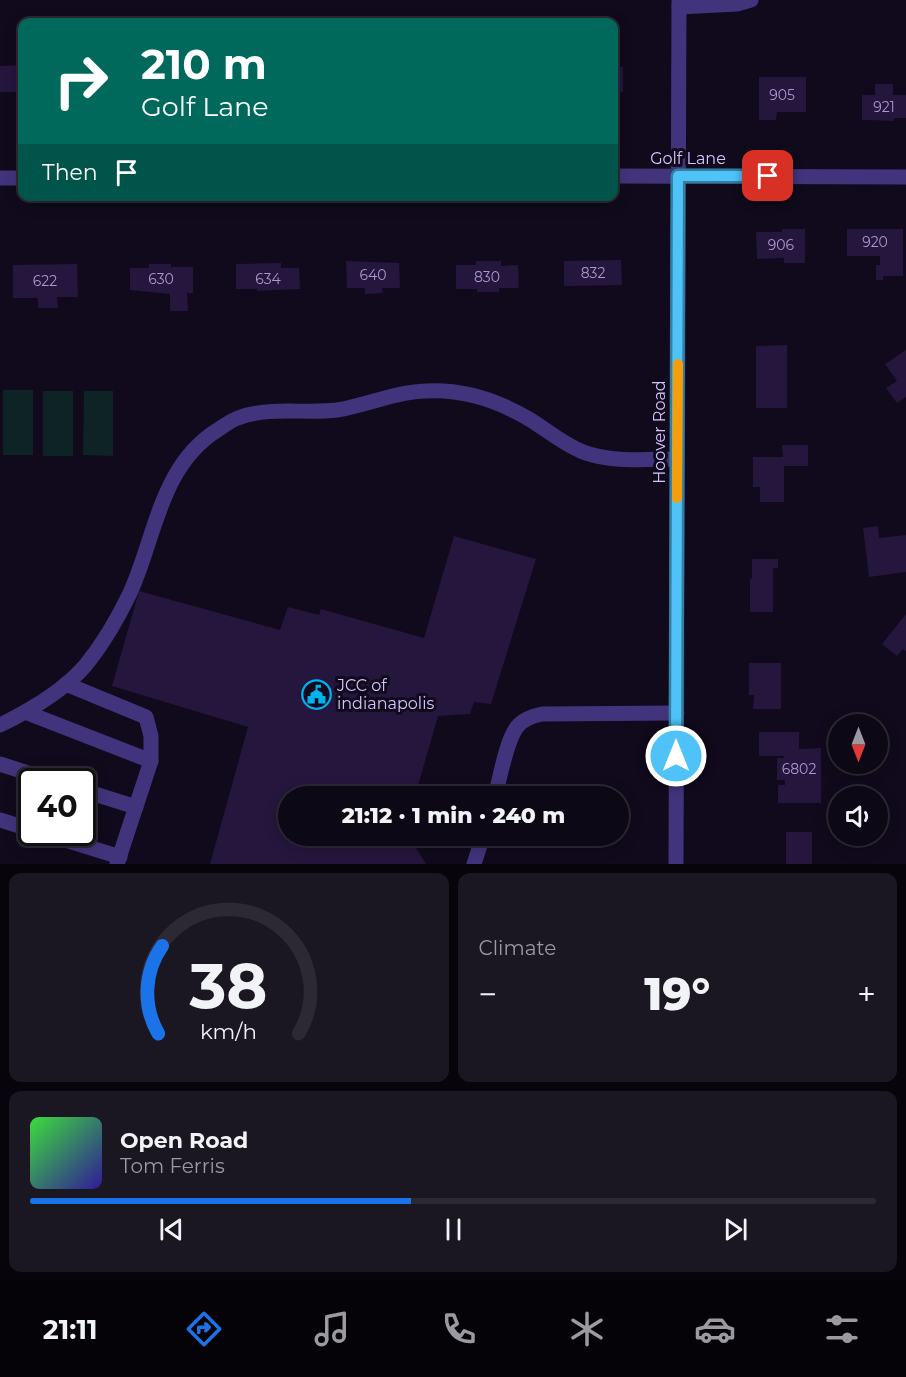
<!DOCTYPE html>
<html lang="en">
<head>
<meta charset="utf-8">
<style>
	:root { --surface:#0c0815; --page:#1a1622; --text:#f1f3f6; --muted:#9a9aa0; --line:#2c2934; --accent:#1a73e8 }
	body { margin:0; font-family:Montserrat,sans-serif; background:var(--page); color:var(--text); height:100vh; display:flex; flex-direction:column; font-size:22px; white-space:nowrap }
	* { box-sizing:border-box; margin:0 }
	p { font-size:20px; color:var(--muted) }
	.icon { flex:none; width:33px; height:33px; fill:none; stroke:currentColor; stroke-width:2; stroke-linecap:round; stroke-linejoin:round }
	.map { position:relative; height:864px; overflow:hidden }
	.side { display:flex; flex-direction:column; gap:9px; padding:9px; background:#07040c; flex:1 }
	.side>* { flex:none }
	.guide { position:absolute; left:18px; top:18px; width:600px; height:183px; border-radius:12px; box-shadow:0 3px 15px #0003,0 0 0 2px var(--line); background:#00695c; color:#fff; overflow:hidden }
	.needle { width:39px; rotate:180deg }
	.controls { position:absolute; left:828px; top:714px; display:grid; gap:12px }
	.controls a { display:grid; place-items:center; width:60px; height:60px; border-radius:50%; background:var(--surface); box-shadow:0 3px 15px #0003,0 0 0 2px var(--line); font-size:30px }
	.speed { position:absolute; left:18px; top:768px; display:flex; gap:12px; font-size:30px; font-weight:700; text-align:center }
	.speed>* { display:grid; place-content:center; width:78px; height:78px; border-radius:50%; background:var(--surface); box-shadow:0 3px 15px #0003,0 0 0 2px var(--line); line-height:1 }
	.speed .limit { border:3px solid #111; border-radius:9px; background:#fff; color:#111 }
	.pin { position:absolute; display:grid; place-items:center; width:51px; height:51px; color:#fff; margin:-26px; border-radius:12px; box-shadow:0 3px 9px #0006 }
	.me { position:absolute; width:66px; margin:-33px; rotate:0deg; stroke-linejoin:round; filter:drop-shadow(0 0 4px #0008) }
	.turn { display:flex; align-items:center; gap:21px; height:126px; padding:0 24px; font-size:27px }
	.turn .icon { width:78px; height:78px; stroke-width:2.5 }
	.turn b { display:block; font-size:42px; line-height:51px }
	.then { display:flex; align-items:center; height:57px; padding:0 24px; background:#0003; gap:12px; font-size:22px }
	.big { font-size:45px; font-weight:800; line-height:1.1 }
	.side .card { flex:1; display:flex; flex-direction:column; justify-content:center; gap:9px; min-width:0; padding:0 21px; border-radius:12px; background:var(--page) }
	.side .dial { align-items:center; gap:0 }
	.dial svg { height:156px; overflow:visible; fill:none; stroke:var(--line); stroke-width:7; stroke-linecap:round; text-anchor:middle }
	.dial text { fill:var(--text); stroke:none }
	.song { display:flex; align-items:center; gap:18px }
	.cover { width:72px; height:72px; border-radius:9px; background:linear-gradient(135deg,hsl(120 70% 55%),hsl(250 70% 35%)) }
	.played { height:6px; border-radius:3px; background:linear-gradient(90deg,var(--accent) 45%,var(--line) 45%) }
	.keys { display:flex; justify-content:space-around; direction:ltr }
	.heat { display:flex; justify-content:space-between; align-items:center; font-size:33px; direction:ltr }
	.side .tiles { flex:1; display:grid; gap:9px; grid-template-columns:1fr 1fr }
	.card:last-child { grid-column:span 2 }
	.trip { position:absolute; left:278px; top:786px; width:351px; height:60px; border-radius:30px; background:var(--surface); box-shadow:0 3px 15px #0003,0 0 0 2px var(--line); font-weight:800; line-height:60px; text-align:center }
	.dock { display:flex; height:96px; justify-content:space-around; align-items:center; background:#050308; color:var(--muted) }
	.dock .icon { width:42px; height:42px }
	.dock .selected { color:var(--accent) }
	.dock b { font-size:27px; color:var(--text) }
	.map>svg:first-child { display:block }
	.green { fill:#0d2326 }
	.building { fill:#24163d }
	.lines { fill:none; stroke-linecap:round; stroke-linejoin:round }
	.minor { stroke:#42347c; stroke-width:15 }
	.route-casing { stroke:#337fa1; stroke-width:15 }
	.route { stroke:#4fc3f7; stroke-width:10 }
	.slow { stroke:#f59e0b; stroke-width:10 }
	.labels { text-anchor:middle; stroke-width:6; stroke-linejoin:round; paint-order:stroke }
	.number-label { font-size:14px; fill:#a999ce }
	.street-label { font-size:16px; fill:#d5c5ff; stroke:#100a1c }
	.poi-label { font-size:16px; fill:#d5c5ff; stroke:#100a1c; text-anchor:start }
</style>
</head>
<body>
<div class="map">
<svg width="906" height="864" viewBox="0 0 906 864">
	<rect width="100%" height="100%" fill="#100a1c"/>
	<g class="green">
		<rect x="3" y="390" width="30" height="65"/>
		<rect x="43" y="391" width="30" height="65"/>
		<path d="M84,391h29v65l-30,-1z"/>
	</g>
	<g class="building">
		<path d="M22,65v30h-5v-3h-17v-26z"/>
		<rect x="614" y="67" width="9" height="25"/>
		<path d="M759,77h47v35h-29l-1,8h-17z"/>
		<path d="M875,84h18v11h13v23h-12v3l-32,-1v-25h13z"/>
		<path d="M782,229h23v34h-21v-5l-27,1 -1,-27h26z"/>
		<path d="M847,229h56v47h-20v4h-7v-15h4v-9h-33z"/>
		<path d="M621,260l1,25 -58,1v-25z"/>
		<path d="M346,261l53,2 1,25h-18l1,5 -18,1v-6h-18z"/>
		<path d="M476,261h25v5l17,-1 1,23h-20v4h-22v-3h-21v-24h20z"/>
		<path d="M281,263v5h18l1,21 -43,2v-2h-21v-25z"/>
		<path d="M77,264l1,33h-21l1,11h-20v-10h-25v-33z"/>
		<path d="M149,264h22v3h22v26h-6l1,18h-18v-17l-40,-4v-22h19z"/>
		<path d="M787,345v63h-31v-62z"/>
		<path d="M906,350v47l-9,6 -11,-15 11,-7 -12,-17z"/>
		<path d="M782,445h26v21h-24v36h-24v-15h-7v-30h30z"/>
		<path d="M878,526l1,12 27,-3v37l-37,5 -6,-49z"/>
		<path d="M454,536l82,23 -45,145 -17,-2 -4,12 -32,2 -23,80h-127v40h120l18,28h-216l38,-137 -136,-41 27,-95 141,39 8,-23 31,8 2,-6 103,29z"/>
		<path d="M752,559h26v9h-5v44h-23v-34l2,1z"/>
		<path d="M906,614v37l-3,-2 -6,7 -15,-12z"/>
		<path d="M749,663h32v46h-28l1,-14h-5z"/>
		<path d="M759,732h40v17l22,-1v55h-43v-18h7v-5h-8v-22h7v-2h-25z"/>
		<rect x="786" y="832" width="26" height="32"/>
	</g>
	<g class="lines">
		<g class="minor">
			<path d="M679,7l58,-3 14,-4"/>
			<path d="M614,176l292,1"/>
			<path d="M0,178h22"/>
			<path d="M66,684l80,33 5,19v25l-34,103"/>
			<path d="M25,712l126,49"/>
			<path d="M0,725c31,-15 62,-33 85,-59 18,-22 33,-48 45,-73 26,-57 30,-128 89,-164 6,-4 13,-9 19,-11 32,-12 67,-4 99,-8 30,-5 58,-18 89,-19 37,-2 71,9 103,28 18,11 34,25 54,33 29,11 64,7 94,7"/>
			<path d="M0,764l56,18"/>
			<path d="M82,790l54,17"/>
			<path d="M495,796c5,-17 11,-55 22,-69 6,-8 15,-11 25,-13l135,-1"/>
			<path d="M0,820l32,10"/>
			<path d="M40,832l80,25"/>
			<path d="M474,864l9,-28"/>
			<path d="M676,864l3,-864"/>
		</g>
	</g>
	<g class="lines">
		<defs>
			<path id="route" d="M676,756l2,-580h90"/>
		</defs>
		<use href="#route" class="route-casing"/>
		<use href="#route" class="route"/>
		<path class="slow" d="M677,498l1,-134"/>
	</g>
	<defs>
		<symbol id="civic-ring" viewBox="-11 -11 22 22"><circle r="9.5" fill="#100a1c" stroke="#00b1f0" stroke-width="1.5"/><path d="M-.6-6.5H3V-4.5H.6V-3L4-1V1h2V6H-6V1h2V-1L-.6-3ZM-1.2 2.5V6h2.4V2.5Z" fill="#00b1f0"/></symbol>
	</defs>
	<g fill-rule="evenodd">
		<use href="#civic-ring" x="300" y="678" width="33" height="33"/>
	</g>
	<g class="labels">
		<g class="number-label">
			<text x="782" y="100">905</text>
			<text x="884" y="112">921</text>
			<text x="875" y="247">920</text>
			<text x="781" y="250">906</text>
			<text x="593" y="278">832</text>
			<text x="373" y="280">640</text>
			<text x="487" y="282">830</text>
			<text x="161" y="284">630</text>
			<text x="268" y="284">634</text>
			<text x="45" y="286">622</text>
			<text x="799" y="774">6802</text>
		</g>
		<g class="street-label">
			<text x="688" y="164">Golf Lane</text>
			<text transform="translate(659 432) rotate(-90)" y="6">Hoover Road</text>
		</g>
		<g class="poi-label">
			<text x="337" y="691">JCC of<tspan x="337" dy="18">indianapolis</tspan></text>
		</g>
	</g>
</svg>
<div class="controls">
<a><svg class="needle" viewBox="-14 -14 28 28"><path d="M0-13l5 13h-10z" fill="#e53935"/><path d="M0 13l5-13h-10z" fill="#9a9aa0"/></svg></a>
<a><svg class="icon" aria-label="sound" viewBox="0 0 24 24"><path d="M4 9h4l5-4v14l-5-4H4zM17 9q2 3 0 6"/></svg></a>
</div>
<div class="speed"><div class="limit">40</div></div>
<div class="pin" style="left:768px;top:176px;background:#d93025"><svg class="icon" aria-label="arrive" viewBox="0 0 24 24"><path d="M6 21V4h12l-3 4 3 4H6"/></svg></div>
<svg class="me" style="left:676px;top:756px" viewBox="-20 -20 40 40"><circle r="17" fill="#4fc3f7" stroke="#fff" stroke-width="3"/><path d="M0-11L8 9 0 5-8 9z" fill="#fff"/></svg>
<div class="trip">21:12 · 1 min · 240 m</div>
<div class="guide">
<div class="turn"><svg class="icon" aria-label="right" viewBox="0 0 24 24"><path d="M7 20v-9h11M14 6l5 5-5 5"/></svg><div><b>210 m</b>Golf Lane</div></div>
<div class="then">Then<svg class="icon" aria-label="arrive" viewBox="0 0 24 24"><path d="M6 21V4h12l-3 4 3 4H6"/></svg></div>
</div>
</div>
<section class="side">
<div class="tiles">
<div class="card dial"><svg viewBox="0 0 100 80">
<path d="M14 69A42 42 0 1 1 86 69"/>
<path d="M14 69A42 42 0 0 1 16 24" stroke="#1a73e8"/>
<text x="50" y="56" font-size="32" font-weight="700">38</text>
<text x="50" y="72" font-size="11">km/h</text>
</svg></div>
<div class="card"><p>Climate</p>
<div class="heat"><a>−</a><b class="big">19°</b><a>+</a></div>
</div>
<div class="card">
<div class="song"><i class="cover"></i><div><b>Open Road</b><p>Tom Ferris</p></div></div>
<div class="played"></div>
<div class="keys"><svg class="icon" aria-label="previous" viewBox="0 0 24 24"><path d="M18 5L8 12l10 7zM5 5v14"/></svg><svg class="icon" aria-label="pause" viewBox="0 0 24 24"><path d="M8 5v14M16 5v14"/></svg><svg class="icon" aria-label="next" viewBox="0 0 24 24"><path d="M6 5l10 7-10 7zM19 5v14"/></svg></div>
</div>
</div>
</section>
<nav class="dock">
<b>21:11</b>
<svg class="icon selected" aria-label="directions" viewBox="0 0 24 24"><path d="M12 3l9 9-9 9-9-9zM9 14v-3h6M13 9l2 2-2 2"/></svg>
<svg class="icon" aria-label="music" viewBox="0 0 24 24"><path d="M9 18V5l10-2v13"/><circle cx="6" cy="18" r="3"/><circle cx="16" cy="16" r="3"/></svg>
<svg class="icon" aria-label="phone" viewBox="0 0 24 24"><path d="M5 4h4l2 5-3 2q2 4 5 5l2-3 5 2v4C11 20 4 13 5 4z"/></svg>
<svg class="icon" aria-label="climate" viewBox="0 0 24 24"><path d="M12 3v18M4 7l16 10M4 17L20 7"/></svg>
<svg class="icon" aria-label="car" viewBox="0 0 24 24"><path d="M5 17H2v-5l4-1 3-4h7l3 4 3 1v5h-3M9 17h6M6 11h13"/><circle cx="7" cy="17" r="2"/><circle cx="17" cy="17" r="2"/></svg>
<svg class="icon" aria-label="filters" viewBox="0 0 24 24"><path d="M4 7h16M4 17h16"/><circle cx="9" cy="7" r="2"/><circle cx="15" cy="17" r="2"/></svg>
</nav>
</body>
</html>
